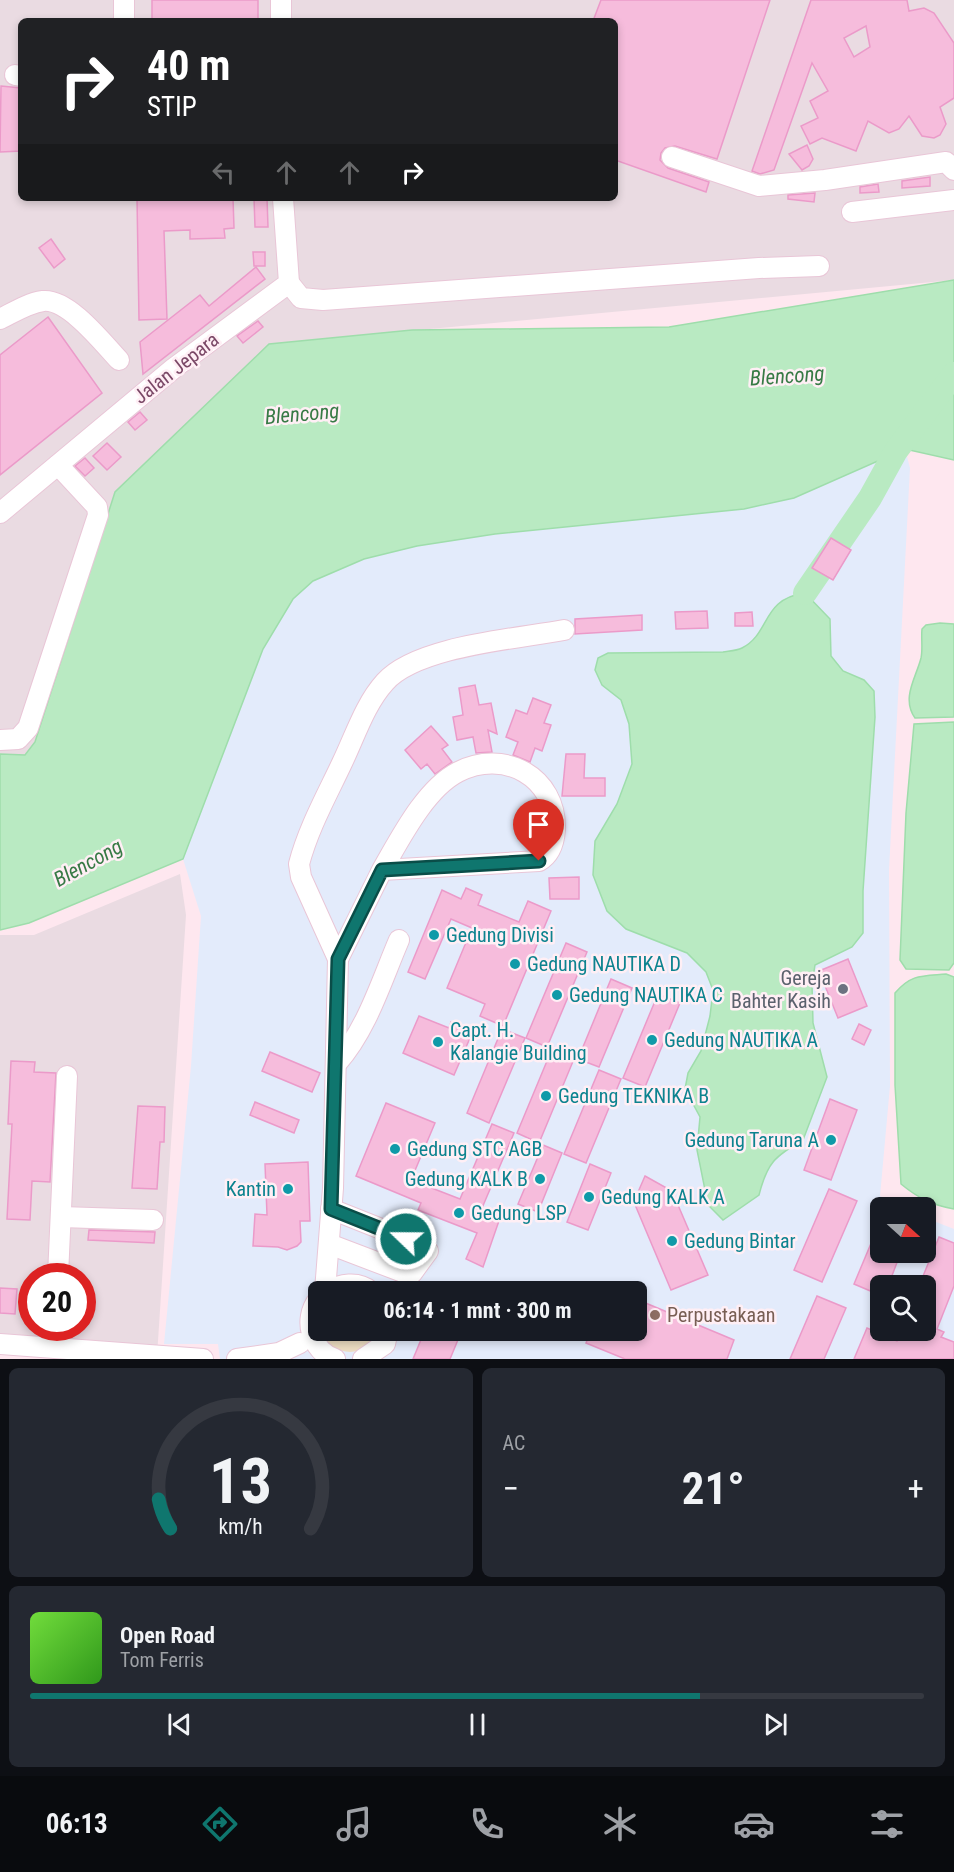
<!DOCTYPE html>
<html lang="id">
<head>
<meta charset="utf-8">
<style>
	:root { --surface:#171b24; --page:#242831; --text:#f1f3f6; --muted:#9ea1a6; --line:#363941; --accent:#0f766e }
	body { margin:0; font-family:"Roboto Condensed",sans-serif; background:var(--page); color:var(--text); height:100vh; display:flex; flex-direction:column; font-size:22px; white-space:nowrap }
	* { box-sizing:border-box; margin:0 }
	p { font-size:20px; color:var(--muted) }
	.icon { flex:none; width:33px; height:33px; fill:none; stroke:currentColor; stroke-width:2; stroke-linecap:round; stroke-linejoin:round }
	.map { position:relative; height:1359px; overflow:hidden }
	.panel { display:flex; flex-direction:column; gap:9px; padding:9px; background:#0d0f14; flex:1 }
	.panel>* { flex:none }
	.banner { position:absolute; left:18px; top:18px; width:600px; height:183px; border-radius:9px; box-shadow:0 3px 9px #0003; background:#202124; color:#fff; overflow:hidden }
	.needle { width:39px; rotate:111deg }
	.tools { position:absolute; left:870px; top:1197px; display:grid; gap:12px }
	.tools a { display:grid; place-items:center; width:66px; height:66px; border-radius:9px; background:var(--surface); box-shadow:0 3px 9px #0003; font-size:30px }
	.speed { position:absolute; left:18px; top:1263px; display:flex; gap:12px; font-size:30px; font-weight:700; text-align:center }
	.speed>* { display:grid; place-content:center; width:78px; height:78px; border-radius:50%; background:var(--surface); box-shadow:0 3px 9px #0003; line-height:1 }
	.speed .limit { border:9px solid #d22; background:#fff; color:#111 }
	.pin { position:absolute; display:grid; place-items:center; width:51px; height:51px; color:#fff; margin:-62px -26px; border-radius:50% 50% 50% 0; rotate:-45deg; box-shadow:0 0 6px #0007 }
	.pin .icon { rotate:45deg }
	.me { position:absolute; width:66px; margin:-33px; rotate:292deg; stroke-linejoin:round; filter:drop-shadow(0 0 4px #0008) }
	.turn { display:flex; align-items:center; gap:21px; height:126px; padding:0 30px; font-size:27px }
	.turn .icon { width:78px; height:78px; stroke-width:2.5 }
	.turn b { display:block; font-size:42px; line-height:51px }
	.lanes { display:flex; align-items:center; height:57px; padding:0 30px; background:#0003; justify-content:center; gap:30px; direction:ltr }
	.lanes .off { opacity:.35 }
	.big { font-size:45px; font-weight:700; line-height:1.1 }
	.panel .card { flex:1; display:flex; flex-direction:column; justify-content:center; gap:9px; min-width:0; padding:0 21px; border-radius:9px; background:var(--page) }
	.panel .dial { align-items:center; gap:0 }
	.dial svg { height:156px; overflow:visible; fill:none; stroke:var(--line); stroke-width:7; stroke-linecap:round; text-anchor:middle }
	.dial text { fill:var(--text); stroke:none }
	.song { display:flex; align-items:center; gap:18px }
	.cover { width:72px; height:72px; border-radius:9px; background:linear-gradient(135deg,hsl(100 70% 55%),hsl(110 70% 35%)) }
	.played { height:6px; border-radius:3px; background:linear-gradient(90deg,var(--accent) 75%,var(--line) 75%) }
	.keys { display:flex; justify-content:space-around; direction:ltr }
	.heat { display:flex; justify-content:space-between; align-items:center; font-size:33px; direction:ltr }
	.panel .tiles { flex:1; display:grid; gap:9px; grid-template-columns:1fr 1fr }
	.card:last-child { grid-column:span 2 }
	.trip { position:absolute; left:308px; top:1281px; width:339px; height:60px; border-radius:9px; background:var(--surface); box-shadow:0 3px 9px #0003; font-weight:700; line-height:60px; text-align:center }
	.dock { display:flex; height:96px; justify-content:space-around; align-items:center; background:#090b0e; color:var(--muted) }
	.dock .icon { width:42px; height:42px }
	.dock .selected { color:var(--accent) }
	.dock b { font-size:27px; color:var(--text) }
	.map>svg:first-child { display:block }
	.industrial { fill:#eadbe2; fill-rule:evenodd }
	.education { fill:#e3ebfb; fill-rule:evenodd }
	.green { fill:#eedec3 }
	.water { fill:#b9eac2; stroke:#9eddab; stroke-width:1.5 }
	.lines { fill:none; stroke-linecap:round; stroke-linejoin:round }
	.river { stroke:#b9eac2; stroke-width:24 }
	.building { fill:#f6bcdc; stroke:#eb9ac9; stroke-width:1.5; fill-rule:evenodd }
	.minor-casing { stroke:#e9c6d7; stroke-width:22 }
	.minor { stroke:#fff; stroke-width:20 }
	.route-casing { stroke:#0a4d48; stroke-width:15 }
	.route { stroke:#0f766e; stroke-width:10 }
	.culture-dot { fill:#0f9aa8; stroke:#ffeff5; stroke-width:2 }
	.worship-dot { fill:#6b7280; stroke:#ffeff5; stroke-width:2 }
	.education-dot { fill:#8d6e63; stroke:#ffeff5; stroke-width:2 }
	.labels { text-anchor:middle; stroke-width:5; stroke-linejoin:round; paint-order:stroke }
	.street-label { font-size:20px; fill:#7b4867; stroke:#ffeff5 }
	.culture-label { font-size:20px; fill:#0d838f; stroke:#ffeff5; text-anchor:start }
	.worship-label { font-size:20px; fill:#5b616d; stroke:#ffeff5; text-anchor:end }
	.education-label { font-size:20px; fill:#785e54; stroke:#ffeff5; text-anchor:start }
	.water-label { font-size:21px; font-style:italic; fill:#377a45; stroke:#ffeff5 }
</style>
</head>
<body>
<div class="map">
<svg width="954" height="1359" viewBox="0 0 954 1359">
	<rect width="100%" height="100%" fill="#fee7ef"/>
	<g class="industrial">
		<path d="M0,0h954v280l-685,64 -154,148 -80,250 -10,13 -25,-1zM21,21h594v177h-594z"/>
		<path d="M180,874l6,41 -29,441 -157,-2v-419h34zM32,1276h50v52h-50z"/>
	</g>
	<path class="education" d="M905,449l5,19 -21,402 1,216 -10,110 21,11 -21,1v44h46v-34l28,11v130h-734l-2,-15h-54l27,-278 10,-150 -18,-57 80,-210 30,-50 20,-18 18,-8 33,-14 53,-13 78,-12 249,-25 50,-11zM880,1286h46v44h-46zM318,1292h318v38h-318z"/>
	<path class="green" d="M321,1330l55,1c-6,28 -46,28 -55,-1z"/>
	<g class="water">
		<path d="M954,280v180l-49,-11 -111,49 -50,11 -249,25 -78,12 -53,13 -51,22 -20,18 -30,50 -80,210 -154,64 -29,7v-176l25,1 10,-13 80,-250 154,-148 143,-14 257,-3z"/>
		<path d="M805,593l25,26 1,37 12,15 21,9 10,11 1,26 -12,174v42l-11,14 -37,18 -3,19 1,39 14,54 -24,63c-28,16 -36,23 -44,55l-36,25 -15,-15 -11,-55 3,-33 -15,-28 3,-16 13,-22 9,-35 3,-26 -7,-18 -19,-19 -61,-24 -19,-18 -14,-36 2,-34 22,-37 15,-40 -3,-40 -8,-24 -19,-15 -7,-15 3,-12 10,-5 115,-1c5,-1 13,-1 19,-4 29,-15 19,-49 63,-55z"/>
		<path d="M940,623l14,1v93l-39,1c-14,-20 1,-40 6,-60 2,-9 0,-20 1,-29l4,-4z"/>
		<path d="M954,722v241l-5,7 -43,-1 -6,-9 6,-147 8,-89z"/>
		<path d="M946,974l8,3v232c-22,-4 -36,-11 -53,-25l-6,-99v-92c16,-19 27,-17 51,-19z"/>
	</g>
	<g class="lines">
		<path class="river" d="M805,593l65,-95 26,-47 58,-77"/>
	</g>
	<g class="building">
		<rect x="152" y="0" width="106" height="21"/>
		<path d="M601,0h169l-53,159 -42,-13 -10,2 -4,5 -1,7 8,8 41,14 -3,10 -91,-32v-139h-22z"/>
		<path d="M811,0h96l2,11 15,-3 10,5 20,30v55l-14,9 6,17 -6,11 -6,3 -12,-2 -13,-20 -10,13 -10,4 -21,-12 -12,30 -34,-13 -12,6 -9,-18 17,-8 -8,-17 18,-10 -16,-28 -38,107 -14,4 -8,-3zM866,26l4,21 -16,10 -10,-19z"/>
		<path d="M1,86l20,2v63l-21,1z"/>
		<path d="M807,145l6,14 -4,7 -7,4 -13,-16z"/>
		<path d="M930,177v9l-28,2v-7z"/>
		<path d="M878,184l1,8 -19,1v-6z"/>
		<path d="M815,193l-1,9 -26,-3v-4z"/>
		<path d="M137,198h96l1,30 -10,1 1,9 -35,1v-9l-26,1 3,88 -28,1z"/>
		<path d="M254,198h13l1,29h-13z"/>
		<path d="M51,239l14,20 -11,9 -15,-20z"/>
		<path d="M253,252h12v14h-11z"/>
		<path d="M256,267l9,12 -122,95 -3,-32 60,-47 9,11z"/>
		<path d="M48,317l54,76 -102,82v-120z"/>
		<path d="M258,321l5,6 -20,16 -6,-7z"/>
		<path d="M140,412l7,8 -12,10 -7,-8z"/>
		<path d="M107,443l14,14 -14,13 -14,-14z"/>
		<path d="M85,458l9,10 -9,8 -10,-10z"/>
		<path d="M831,538l20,12 -18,30 -21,-12z"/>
		<path d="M707,611l1,17 -32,1 -1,-17z"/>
		<path d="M752,612l1,14h-18v-13z"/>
		<path d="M642,615v15l-67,4v-15z"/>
		<path d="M475,685l4,20 12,-2 6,31 -9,-4 4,22 -16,1 -3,-16 -16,3 -4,-23 10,-2 -4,-27z"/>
		<path d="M533,698l18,7 -7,18 7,2 -9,26 -7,-3 -5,14 -17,-7 5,-13 -12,-5 10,-27 11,4z"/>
		<path d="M431,726l17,19 -6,4 10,13 -17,12 -8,-10 -6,5 -16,-19z"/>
		<path d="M566,754h19l-1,24h21v18h-43z"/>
		<path d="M579,877v22h-29l-1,-21z"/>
		<path d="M466,888l16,7 -4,10 41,17 9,-21 23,10 -48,115 -23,-10 5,-12 -38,-16 25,-60 -21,-9 -26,60 -17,-7 34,-82 19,9z"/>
		<path d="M566,943l21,9 -40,95 -21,-9z"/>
		<path d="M848,959l19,47 -29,12 -19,-47z"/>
		<path d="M611,979l21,9 -33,79 -21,-8z"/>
		<path d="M658,994l22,9 -35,84 -22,-9z"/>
		<path d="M419,1016l30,12 2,-6 22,9 -19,44 -51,-22z"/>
		<path d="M859,1024l12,6 -7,15 -12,-6z"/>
		<path d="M502,1029l23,9 -36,85 -22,-10z"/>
		<path d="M552,1049l22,10 -35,84 -22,-10z"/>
		<path d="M270,1052l50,21 -8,19 -50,-21z"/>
		<path d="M11,1061l24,1 -1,10 22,1 -6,109 -18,-1 -2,39 -23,-1 5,-95h-4z"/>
		<path d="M599,1070l22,9 -35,84 -22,-9z"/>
		<path d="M830,1099l27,11 -26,70 -27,-10z"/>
		<path d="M255,1102l44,18 -5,13 -44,-18z"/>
		<path d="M386,1103l49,20 -24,57 49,19 32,-75 22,9 -32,75 19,7 -18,52 -17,-8 11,-26 -59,-23 3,-7 -65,-27z"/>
		<path d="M138,1106l27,1 -1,35h-4l-3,47 -25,-1z"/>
		<path d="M543,1145l19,8 -24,59 -20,-8z"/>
		<path d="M308,1162l2,59h-10l1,21 -4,4 -10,4 -9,-3 -25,-1 2,-32 12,1 -2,-51z"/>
		<path d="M590,1164l21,9 -23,57 -21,-8z"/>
		<path d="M645,1176l27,15 36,84 -37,15 -35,-83 -1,-8z"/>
		<path d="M829,1189l28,12 -35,81 -28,-12z"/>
		<path d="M880,1222v30h21l-13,34h-8v9l-26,-11z"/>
		<path d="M89,1230l66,2 -1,11 -66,-3z"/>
		<path d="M939,1237l15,6v43l-17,43 7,3 -3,5 13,5v17h-100l13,-31 30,13 4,-11h25v-44h-7z"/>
		<path d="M0,1288l17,1 -2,25 -15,-1z"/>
		<path d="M817,1296l29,12 -22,51h-34z"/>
		<path d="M636,1299l98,41 -7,19h-102l-39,-16 5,-13h45z"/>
		<path d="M425,1330h37l-12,29h-37z"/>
	</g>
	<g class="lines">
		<defs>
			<g id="minor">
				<path d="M124,0v21"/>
				<path d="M281,0v21"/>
				<path d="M15,75l6,1"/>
				<path d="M672,157l87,29 66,-6 121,-18 8,8"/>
				<path d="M852,212l102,-12"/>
				<path d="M289,283l12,15 22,2 436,-32 60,-2"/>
				<path d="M0,319c14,-7 28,-16 43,-18 25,-3 60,42 76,59"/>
				<path d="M0,513l174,-145 115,-85 -6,-85"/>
				<path d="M0,740l18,-1 10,-11 70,-213 -1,-8 -39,-42"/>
				<path d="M338,959l-37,-82 -2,-13c9,-35 28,-69 43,-101 13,-27 23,-59 43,-81 32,-36 131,-43 179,-52"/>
				<path d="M337,1063c30,-34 44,-81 62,-123"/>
				<path d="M61,1217l92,3"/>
				<path d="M329,1244l79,30 4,-1 16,-22 -4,-5 -93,-37"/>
				<path d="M58,1276l9,-200"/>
				<path d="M325,1291l8,-103 5,-229 44,-89 157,-9c11,-6 15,-18 16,-31 2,-53 -51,-82 -97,-58 -33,17 -58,67 -76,98"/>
				<path d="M325,1292c16,-8 32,-12 47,0"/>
				<path d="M318,1300c-15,19 -7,51 17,59"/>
				<path d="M0,1344l203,15"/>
				<path d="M54,1347l1,-19"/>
				<path d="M237,1359l42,-6 21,-10"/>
				<path d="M363,1359l22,-15 3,-14"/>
			</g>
		</defs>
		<use href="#minor" class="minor-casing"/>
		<use href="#minor" class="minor"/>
	</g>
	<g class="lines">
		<defs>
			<path id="route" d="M406,1239l-75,-30 7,-250 44,-89 157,-9"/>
		</defs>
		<use href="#route" class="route-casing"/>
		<use href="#route" class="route"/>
	</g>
	<g class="culture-dot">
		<circle cx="434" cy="935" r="6"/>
		<circle cx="515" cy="964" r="6"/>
		<circle cx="557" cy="995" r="6"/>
		<circle cx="652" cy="1040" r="6"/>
		<circle cx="438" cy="1042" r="6"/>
		<circle cx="546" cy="1096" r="6"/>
		<circle cx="831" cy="1140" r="6"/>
		<circle cx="395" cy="1149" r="6"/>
		<circle cx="540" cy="1179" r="6"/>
		<circle cx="288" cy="1189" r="6"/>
		<circle cx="589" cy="1197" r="6"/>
		<circle cx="459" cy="1213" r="6"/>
		<circle cx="672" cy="1241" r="6"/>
	</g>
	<circle class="worship-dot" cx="843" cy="989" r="6"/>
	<circle class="education-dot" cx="655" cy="1315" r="6"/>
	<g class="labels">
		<g class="street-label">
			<text transform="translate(176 368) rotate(-38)" y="7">Jalan Jepara</text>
		</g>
		<g class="culture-label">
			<text x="446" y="942">Gedung Divisi</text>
			<text x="527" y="971">Gedung NAUTIKA D</text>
			<text x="569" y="1002">Gedung NAUTIKA C</text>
			<text x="450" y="1037">Capt. H.<tspan x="450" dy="23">Kalangie Building</tspan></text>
			<text x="664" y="1047">Gedung NAUTIKA A</text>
			<text x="558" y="1103">Gedung TEKNIKA B</text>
			<text x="819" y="1147" text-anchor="end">Gedung Taruna A</text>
			<text x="407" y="1156">Gedung STC AGB</text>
			<text x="528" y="1186" text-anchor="end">Gedung KALK B</text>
			<text x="276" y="1196" text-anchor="end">Kantin</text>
			<text x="601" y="1204">Gedung KALK A</text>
			<text x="471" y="1220">Gedung LSP</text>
			<text x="684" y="1248">Gedung Bintar</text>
		</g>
		<g class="worship-label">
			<text x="831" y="985">Gereja<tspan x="831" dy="23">Bahter Kasih</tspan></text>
		</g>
		<g class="education-label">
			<text x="667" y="1322">Perpustakaan</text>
		</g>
		<g class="water-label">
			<text transform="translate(787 376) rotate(-4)" y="7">Blencong</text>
			<text transform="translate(302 414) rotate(-5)" y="7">Blencong</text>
			<text transform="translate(88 863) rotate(-29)" y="7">Blencong</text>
		</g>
	</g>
</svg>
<div class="tools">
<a><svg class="needle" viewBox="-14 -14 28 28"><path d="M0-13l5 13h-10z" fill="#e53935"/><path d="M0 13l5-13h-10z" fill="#9ea1a6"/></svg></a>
<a><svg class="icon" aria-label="search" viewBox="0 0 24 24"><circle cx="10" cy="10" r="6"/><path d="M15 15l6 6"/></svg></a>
</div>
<div class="speed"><div class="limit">20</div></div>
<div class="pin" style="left:539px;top:861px;background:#d93025"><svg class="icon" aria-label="arrive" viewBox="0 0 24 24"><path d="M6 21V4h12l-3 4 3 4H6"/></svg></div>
<svg class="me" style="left:406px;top:1239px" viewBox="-20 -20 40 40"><circle r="17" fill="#0f766e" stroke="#fff" stroke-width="3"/><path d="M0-11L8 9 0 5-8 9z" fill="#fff"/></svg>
<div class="trip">06:14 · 1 mnt · 300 m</div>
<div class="banner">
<div class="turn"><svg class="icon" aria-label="right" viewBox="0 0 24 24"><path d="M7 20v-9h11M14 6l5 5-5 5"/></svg><div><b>40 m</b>STIP</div></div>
<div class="lanes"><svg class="icon off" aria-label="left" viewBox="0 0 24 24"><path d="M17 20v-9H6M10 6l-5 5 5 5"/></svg><svg class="icon off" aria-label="ahead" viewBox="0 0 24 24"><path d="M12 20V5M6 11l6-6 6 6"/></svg><svg class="icon off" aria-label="ahead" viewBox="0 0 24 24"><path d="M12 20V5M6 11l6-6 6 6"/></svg><svg class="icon" aria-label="right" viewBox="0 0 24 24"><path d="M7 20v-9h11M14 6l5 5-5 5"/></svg></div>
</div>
</div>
<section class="panel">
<div class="tiles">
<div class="card dial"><svg viewBox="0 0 100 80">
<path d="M14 69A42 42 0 1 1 86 69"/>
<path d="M14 69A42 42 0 0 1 8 54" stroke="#0f766e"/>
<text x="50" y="56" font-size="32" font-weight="700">13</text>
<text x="50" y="72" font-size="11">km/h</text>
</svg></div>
<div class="card"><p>AC</p>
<div class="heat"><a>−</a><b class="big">21°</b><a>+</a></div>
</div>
<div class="card">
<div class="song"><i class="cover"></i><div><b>Open Road</b><p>Tom Ferris</p></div></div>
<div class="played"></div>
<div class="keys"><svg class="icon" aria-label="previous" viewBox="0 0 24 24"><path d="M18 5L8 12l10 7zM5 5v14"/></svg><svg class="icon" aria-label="pause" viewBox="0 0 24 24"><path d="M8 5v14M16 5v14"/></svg><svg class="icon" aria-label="next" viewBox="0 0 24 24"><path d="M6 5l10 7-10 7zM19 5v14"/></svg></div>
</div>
</div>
</section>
<nav class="dock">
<b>06:13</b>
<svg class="icon selected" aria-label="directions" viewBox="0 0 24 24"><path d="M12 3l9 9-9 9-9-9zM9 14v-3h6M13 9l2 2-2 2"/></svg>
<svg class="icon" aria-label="music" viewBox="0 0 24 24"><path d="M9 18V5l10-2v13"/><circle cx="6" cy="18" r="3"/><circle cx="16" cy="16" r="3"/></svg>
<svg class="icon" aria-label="phone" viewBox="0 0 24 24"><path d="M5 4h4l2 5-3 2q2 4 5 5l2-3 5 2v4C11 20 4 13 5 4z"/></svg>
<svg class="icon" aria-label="climate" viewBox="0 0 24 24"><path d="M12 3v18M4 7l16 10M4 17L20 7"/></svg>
<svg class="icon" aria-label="car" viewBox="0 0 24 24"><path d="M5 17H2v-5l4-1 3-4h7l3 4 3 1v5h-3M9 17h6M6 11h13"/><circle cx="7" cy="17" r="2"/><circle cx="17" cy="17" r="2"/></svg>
<svg class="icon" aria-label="filters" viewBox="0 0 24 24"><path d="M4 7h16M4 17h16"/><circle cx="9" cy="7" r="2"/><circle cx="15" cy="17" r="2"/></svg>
</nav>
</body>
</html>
